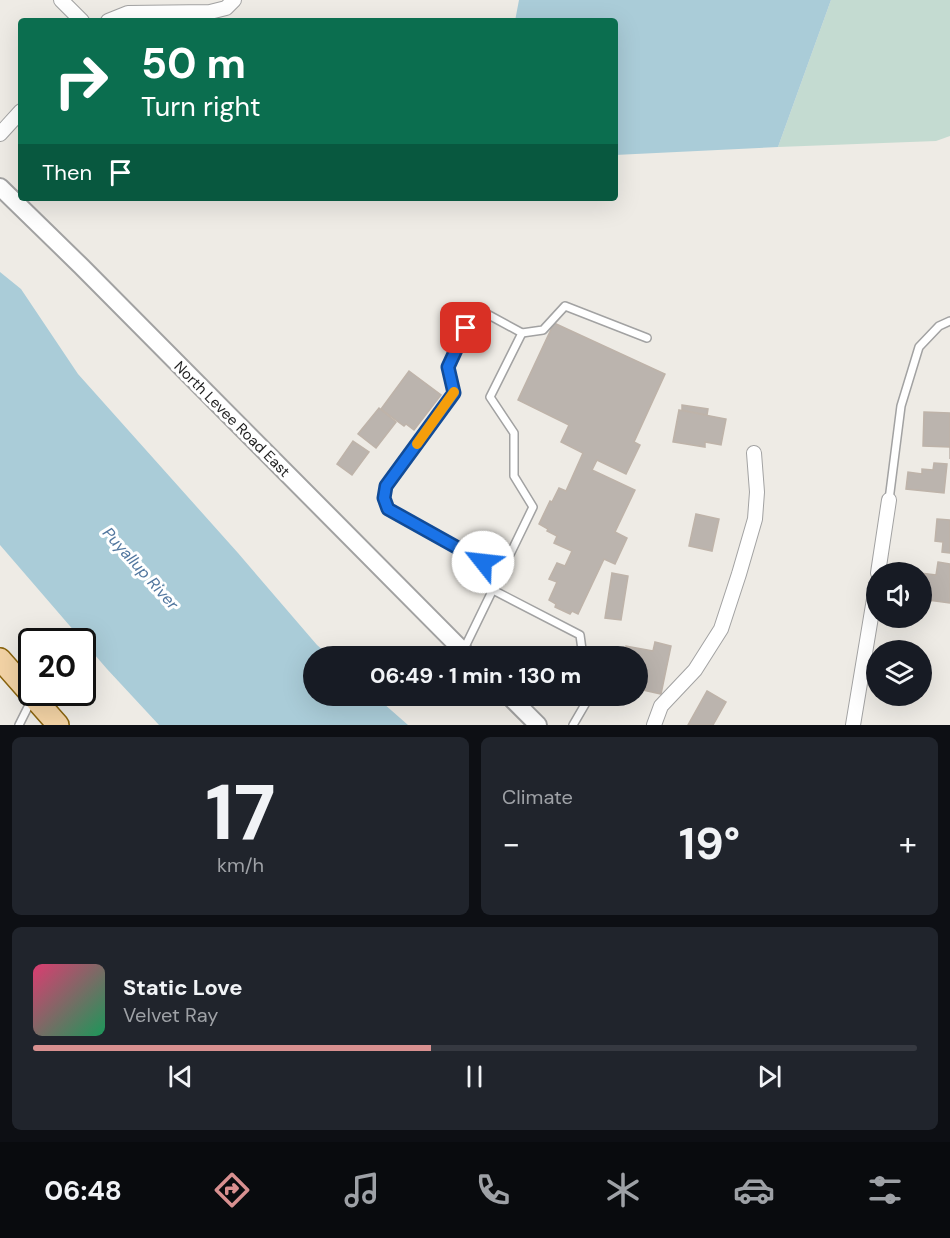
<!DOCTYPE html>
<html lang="en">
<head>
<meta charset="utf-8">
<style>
	:root { --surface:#171b24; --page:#20242c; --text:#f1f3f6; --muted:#9ea1a6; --line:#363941; --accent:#d89090 }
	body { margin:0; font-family:"DM Sans",sans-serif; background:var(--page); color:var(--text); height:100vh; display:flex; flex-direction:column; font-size:22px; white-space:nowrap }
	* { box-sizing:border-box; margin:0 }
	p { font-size:20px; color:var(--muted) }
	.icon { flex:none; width:33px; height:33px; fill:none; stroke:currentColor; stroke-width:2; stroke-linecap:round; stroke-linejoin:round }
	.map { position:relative; height:725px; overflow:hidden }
	.sheet { display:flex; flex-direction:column; gap:12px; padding:12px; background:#0d0f14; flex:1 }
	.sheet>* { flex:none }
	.top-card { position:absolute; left:18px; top:18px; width:600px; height:183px; border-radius:6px; box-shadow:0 6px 24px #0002; background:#0b6e4f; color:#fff; overflow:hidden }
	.fabs { position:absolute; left:866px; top:562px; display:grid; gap:12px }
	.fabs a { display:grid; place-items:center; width:66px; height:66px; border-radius:50%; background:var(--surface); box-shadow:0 6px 24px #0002; font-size:30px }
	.speed { position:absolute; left:18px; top:628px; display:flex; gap:12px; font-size:30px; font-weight:700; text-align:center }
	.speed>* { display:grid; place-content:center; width:78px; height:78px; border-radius:50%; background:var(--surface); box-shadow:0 6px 24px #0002; line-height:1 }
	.speed .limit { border:3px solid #111; border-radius:9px; background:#fff; color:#111 }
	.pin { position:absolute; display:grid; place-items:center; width:51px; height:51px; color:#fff; margin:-26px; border-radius:12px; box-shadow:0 3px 9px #0006 }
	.me { position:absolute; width:66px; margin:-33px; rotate:299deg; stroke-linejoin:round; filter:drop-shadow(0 0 4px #0008) }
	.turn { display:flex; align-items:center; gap:21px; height:126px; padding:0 24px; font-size:27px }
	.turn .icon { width:78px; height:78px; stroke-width:2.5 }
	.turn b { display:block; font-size:42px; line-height:51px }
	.then { display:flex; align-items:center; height:57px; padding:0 24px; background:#0003; gap:12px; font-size:22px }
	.big { font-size:45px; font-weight:700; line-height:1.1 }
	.sheet .card { flex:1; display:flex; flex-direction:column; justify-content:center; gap:9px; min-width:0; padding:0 21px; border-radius:9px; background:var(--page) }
	.sheet .dial { align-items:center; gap:0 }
	.dial b { font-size:78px; line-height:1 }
	.song { display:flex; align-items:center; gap:18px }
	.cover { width:72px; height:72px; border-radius:9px; background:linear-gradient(135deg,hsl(340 70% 55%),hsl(150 70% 35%)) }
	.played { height:6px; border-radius:3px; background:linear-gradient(90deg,var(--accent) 45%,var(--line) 45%) }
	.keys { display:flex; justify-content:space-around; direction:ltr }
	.heat { display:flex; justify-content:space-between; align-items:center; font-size:33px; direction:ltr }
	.sheet .tiles { flex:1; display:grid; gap:12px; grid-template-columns:1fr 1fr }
	.card:last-child { grid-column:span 2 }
	.trip { position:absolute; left:303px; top:646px; width:345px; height:60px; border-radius:30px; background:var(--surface); box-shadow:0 6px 24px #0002; font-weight:700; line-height:60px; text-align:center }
	.tabs { display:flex; height:96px; justify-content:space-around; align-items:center; background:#090b0e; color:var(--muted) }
	.tabs .icon { width:42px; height:42px }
	.tabs .current { color:var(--accent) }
	.tabs b { font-size:27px; color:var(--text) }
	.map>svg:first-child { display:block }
	.wetland { fill:#c4dbd1 }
	.water { fill:#aaccd8 }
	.building { fill:#bbb4ae; stroke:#beb3a9; stroke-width:1.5 }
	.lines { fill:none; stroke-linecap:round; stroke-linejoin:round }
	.service-casing { stroke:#a2a2a2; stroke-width:10 }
	.minor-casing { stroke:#a2a2a2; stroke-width:16 }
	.tertiary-casing { stroke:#a2a2a2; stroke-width:20 }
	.primary-casing { stroke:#8a640e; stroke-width:24 }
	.service { stroke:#fff; stroke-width:7 }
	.minor { stroke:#fff; stroke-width:14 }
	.tertiary { stroke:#fff; stroke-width:16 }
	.primary { stroke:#f3d3a5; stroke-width:21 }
	.route-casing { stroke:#114b97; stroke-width:15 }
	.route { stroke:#1a73e8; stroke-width:10 }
	.slow { stroke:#f59e0b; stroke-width:10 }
	.labels { text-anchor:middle; stroke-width:6; stroke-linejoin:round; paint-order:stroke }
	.street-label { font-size:15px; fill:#1e1e1e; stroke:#fff }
	.water-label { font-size:16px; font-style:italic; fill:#51769e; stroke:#fff }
</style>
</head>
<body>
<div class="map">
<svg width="950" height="725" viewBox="0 0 950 725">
	<rect width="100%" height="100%" fill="#eeebe5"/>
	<path class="wetland" d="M831,0h119v136l-14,5 -158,6z"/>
	<g class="water">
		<path d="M519,0h312l-53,147 -163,8v-134h-100z"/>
		<path d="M0,272l21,17 57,85 160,179 79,92 14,12h-17v39h61l33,29h-249l-52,-56 -107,-124z"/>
	</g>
	<g class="building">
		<path d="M554,323l111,51 -31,68 6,3 -14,29 -29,-14 -5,10 43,20 -20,42 12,6 -12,26 -11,-5 -26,55 -6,-3 -2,3 -15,-7 1,-3 -7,-4 8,-18 -8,-3 8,-16 8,3 7,-15 -18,-8 3,-7 -10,-5 1,-2 -9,-5 11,-23 2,1 7,-14 7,3 17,-38 -22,-11 8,-17 -51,-25z"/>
		<path d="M409,371l32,24 -27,35 -8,-6 -2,2 -23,-17z"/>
		<path d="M682,405l26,4 -1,6 -25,-5z"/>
		<path d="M379,408l17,14 -20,26 -18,-14z"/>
		<path d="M679,410l47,9 -5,26 -16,-3v5l-32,-5z"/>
		<path d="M924,412l26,1v46v-12l-27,-1z"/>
		<path d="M353,441l16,11 -17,23 -15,-11z"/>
		<path d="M934,463l13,1 -3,29 -38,-4 2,-17 14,2v-5l11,1z"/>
		<path d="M696,514l23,5 -7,32 -23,-5z"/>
		<path d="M937,519l13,1v33l-8,-1 1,-10 -8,-1z"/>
		<path d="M938,562l12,2v39l-29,-4v-26l15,2z"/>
		<path d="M612,573l16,3 -7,44 -16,-2z"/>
		<path d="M655,642l16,4 -10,48 -23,-5v-32h-14l2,-11 27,5z"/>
		<path d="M707,691l19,11 -13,23h-25z"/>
	</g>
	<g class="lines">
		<defs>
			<g id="service">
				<path d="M522,333l21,-3 22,-24 82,32"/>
				<path d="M889,500l12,-94 18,-59 20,-21 11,-5"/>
				<path d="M493,590l87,45 3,22"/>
				<path d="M463,651l70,-144 -19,-31v-43l-24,-36 32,-64 -46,-25 -28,59 6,26 -68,93 -2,12 4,11 114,63"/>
				<path d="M19,725l13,-26"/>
				<path d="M573,725l14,-24v-5"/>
			</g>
			<g id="minor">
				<path d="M61,0l21,21"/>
				<path d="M108,21l20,-8 82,-1 16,-4 8,-8"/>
				<path d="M0,134l21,-23"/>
				<path d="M878,573l11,-73"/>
				<path d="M654,725l7,-19 34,-36 26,-41 18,-55 16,-55 2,-27 -3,-39"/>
				<path d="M853,725l23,-138"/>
			</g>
			<g id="tertiary">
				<path d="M0,187l81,79 388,391"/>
				<path d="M509,696l29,29"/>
			</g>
			<path id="primary" d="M0,659l58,66"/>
		</defs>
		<use href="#service" class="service-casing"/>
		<use href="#minor" class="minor-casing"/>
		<use href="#tertiary" class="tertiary-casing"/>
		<use href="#primary" class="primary-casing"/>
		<use href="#service" class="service"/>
		<use href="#minor" class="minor"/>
		<use href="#tertiary" class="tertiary"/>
		<use href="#primary" class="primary"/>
	</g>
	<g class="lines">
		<defs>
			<path id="route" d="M466,328l-18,39 6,26 -68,93 -2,12 4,11 95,53"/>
		</defs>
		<use href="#route" class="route-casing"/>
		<use href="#route" class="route"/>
		<path class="slow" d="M417,444l37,-52"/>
	</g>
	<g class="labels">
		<g class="street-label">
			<text transform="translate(232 419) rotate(45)" y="5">North Levee Road East</text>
		</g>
		<g class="water-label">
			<text transform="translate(141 568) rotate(48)" y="6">Puyallup River</text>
		</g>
	</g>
</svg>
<div class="fabs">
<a><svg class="icon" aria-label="sound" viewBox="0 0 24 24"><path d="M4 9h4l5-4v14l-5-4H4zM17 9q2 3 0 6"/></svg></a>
<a><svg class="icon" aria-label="layers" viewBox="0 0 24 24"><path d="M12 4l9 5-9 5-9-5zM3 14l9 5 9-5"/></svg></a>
</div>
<div class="speed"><div class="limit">20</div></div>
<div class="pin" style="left:466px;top:328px;background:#d93025"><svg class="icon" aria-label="arrive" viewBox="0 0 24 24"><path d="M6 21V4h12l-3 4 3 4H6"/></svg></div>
<svg class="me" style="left:483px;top:562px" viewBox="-20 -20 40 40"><circle r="19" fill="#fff"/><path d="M0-13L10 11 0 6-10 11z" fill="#1a73e8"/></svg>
<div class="trip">06:49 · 1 min · 130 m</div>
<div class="top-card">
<div class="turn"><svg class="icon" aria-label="right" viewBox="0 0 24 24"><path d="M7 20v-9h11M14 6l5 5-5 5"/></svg><div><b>50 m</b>Turn right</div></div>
<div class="then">Then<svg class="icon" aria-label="arrive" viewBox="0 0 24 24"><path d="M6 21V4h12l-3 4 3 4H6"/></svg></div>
</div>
</div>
<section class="sheet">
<div class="tiles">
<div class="card dial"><b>17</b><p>km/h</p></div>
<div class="card"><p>Climate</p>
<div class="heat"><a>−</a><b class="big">19°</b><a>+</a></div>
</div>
<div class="card">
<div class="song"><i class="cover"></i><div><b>Static Love</b><p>Velvet Ray</p></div></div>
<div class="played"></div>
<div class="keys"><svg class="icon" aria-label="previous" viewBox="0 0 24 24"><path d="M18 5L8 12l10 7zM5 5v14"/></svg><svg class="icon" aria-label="pause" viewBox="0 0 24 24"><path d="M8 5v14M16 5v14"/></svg><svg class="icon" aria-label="next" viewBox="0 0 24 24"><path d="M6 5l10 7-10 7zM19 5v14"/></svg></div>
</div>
</div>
</section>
<nav class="tabs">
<b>06:48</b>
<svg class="icon current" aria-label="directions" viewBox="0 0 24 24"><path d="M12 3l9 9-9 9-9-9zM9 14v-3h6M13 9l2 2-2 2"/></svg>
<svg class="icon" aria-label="music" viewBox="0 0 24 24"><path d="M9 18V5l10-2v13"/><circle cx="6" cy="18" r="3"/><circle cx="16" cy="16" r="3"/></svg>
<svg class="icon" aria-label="phone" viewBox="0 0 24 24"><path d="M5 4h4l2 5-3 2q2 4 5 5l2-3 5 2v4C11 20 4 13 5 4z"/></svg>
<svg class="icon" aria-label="climate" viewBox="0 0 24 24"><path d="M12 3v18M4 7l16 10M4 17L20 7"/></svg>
<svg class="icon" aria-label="car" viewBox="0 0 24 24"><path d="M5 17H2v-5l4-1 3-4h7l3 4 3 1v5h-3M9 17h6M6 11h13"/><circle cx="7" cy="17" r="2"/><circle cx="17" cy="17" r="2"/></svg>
<svg class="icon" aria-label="filters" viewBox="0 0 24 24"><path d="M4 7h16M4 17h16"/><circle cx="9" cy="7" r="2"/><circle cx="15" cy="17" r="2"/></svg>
</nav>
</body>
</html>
